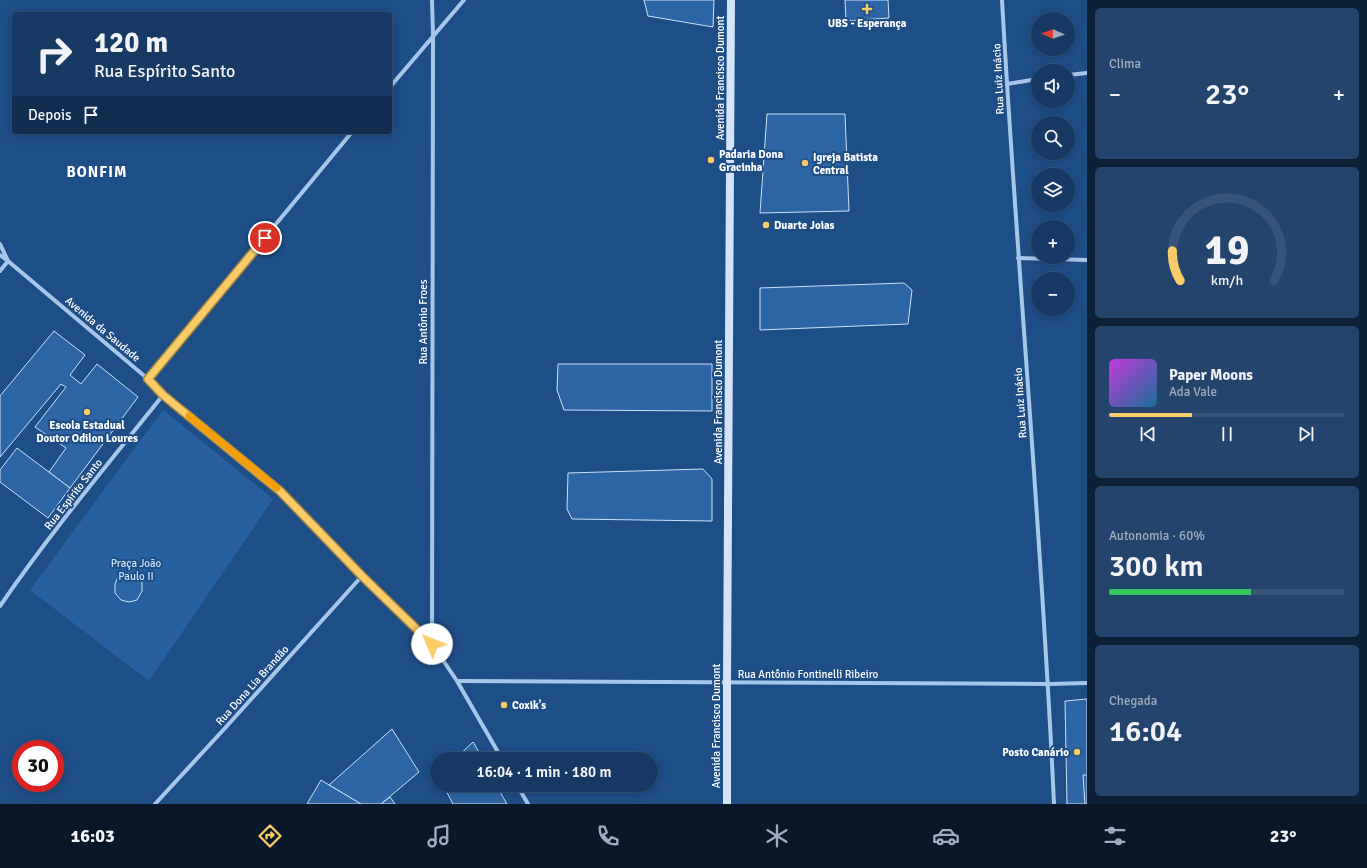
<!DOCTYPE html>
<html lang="pt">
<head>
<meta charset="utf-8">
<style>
	:root { --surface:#163a64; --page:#23456d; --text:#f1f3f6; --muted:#9eadbf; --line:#355478; --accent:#f9cc67 }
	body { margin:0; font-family:Signika,sans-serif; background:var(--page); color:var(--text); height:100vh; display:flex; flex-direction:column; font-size:15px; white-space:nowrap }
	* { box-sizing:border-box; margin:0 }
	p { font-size:13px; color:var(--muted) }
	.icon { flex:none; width:22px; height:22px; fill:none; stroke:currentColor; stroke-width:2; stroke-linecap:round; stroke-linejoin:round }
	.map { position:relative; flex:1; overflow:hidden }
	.details { display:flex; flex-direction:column; gap:8px; padding:8px; background:#0c2037; width:280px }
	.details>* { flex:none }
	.top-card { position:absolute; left:12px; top:12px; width:380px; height:122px; border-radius:4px; box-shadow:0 2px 10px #0003,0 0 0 1px var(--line); background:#163a64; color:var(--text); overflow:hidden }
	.needle { width:26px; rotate:272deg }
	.tools { position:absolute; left:1031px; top:12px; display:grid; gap:8px }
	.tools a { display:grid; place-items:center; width:44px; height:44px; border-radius:50%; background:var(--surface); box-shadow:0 2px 10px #0003,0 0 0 1px var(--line); font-size:20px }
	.speed { position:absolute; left:12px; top:740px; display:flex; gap:8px; font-size:20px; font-weight:700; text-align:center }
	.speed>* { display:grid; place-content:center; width:52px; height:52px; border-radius:50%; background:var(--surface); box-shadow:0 2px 10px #0003,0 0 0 1px var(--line); line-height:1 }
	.speed .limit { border:6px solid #d22; background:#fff; color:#111 }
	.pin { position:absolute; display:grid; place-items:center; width:34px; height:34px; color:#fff; margin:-17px; border:2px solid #fff; border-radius:50%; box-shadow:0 1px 4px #0007 }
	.me { position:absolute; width:44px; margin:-22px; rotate:314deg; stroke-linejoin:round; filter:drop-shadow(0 0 3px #0008) }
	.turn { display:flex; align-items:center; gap:14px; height:84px; padding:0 16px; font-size:18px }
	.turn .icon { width:52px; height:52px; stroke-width:2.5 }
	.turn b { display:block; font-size:28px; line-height:34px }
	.then { display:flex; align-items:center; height:38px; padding:0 16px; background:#0003; gap:8px; font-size:15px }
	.big { font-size:30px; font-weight:600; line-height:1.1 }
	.details .card { flex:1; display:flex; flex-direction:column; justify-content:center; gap:6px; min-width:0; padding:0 14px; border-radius:6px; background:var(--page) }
	.details .dial { align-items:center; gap:0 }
	.dial svg { height:104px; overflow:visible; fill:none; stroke:var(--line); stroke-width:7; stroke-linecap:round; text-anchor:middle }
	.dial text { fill:var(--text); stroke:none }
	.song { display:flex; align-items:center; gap:12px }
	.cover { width:48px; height:48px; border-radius:6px; background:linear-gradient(135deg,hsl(290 70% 55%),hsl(200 70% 35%)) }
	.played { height:4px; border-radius:2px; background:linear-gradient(90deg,var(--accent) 35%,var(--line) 35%) }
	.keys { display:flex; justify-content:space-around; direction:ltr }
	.heat { display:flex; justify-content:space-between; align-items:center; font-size:22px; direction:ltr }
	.charge { height:6px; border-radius:3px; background:linear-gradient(90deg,#34c759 60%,var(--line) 0) }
	.trip { position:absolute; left:430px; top:752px; width:228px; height:40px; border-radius:20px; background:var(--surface); box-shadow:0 2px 10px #0003,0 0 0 1px var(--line); font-weight:600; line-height:40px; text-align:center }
	.tabs { display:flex; height:64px; justify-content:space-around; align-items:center; background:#091728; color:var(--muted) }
	.tabs .icon { width:28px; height:28px }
	.tabs .current { color:var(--accent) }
	.tabs b { font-size:18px; color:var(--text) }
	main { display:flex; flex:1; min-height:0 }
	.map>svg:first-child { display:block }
	.green { fill:#28609f }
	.building { fill:#2e65a4; stroke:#cce1f8 }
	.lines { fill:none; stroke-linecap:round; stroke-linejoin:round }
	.street { stroke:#a7c7ea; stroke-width:4 }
	.secondary { stroke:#d3e3f8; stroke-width:8 }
	.route-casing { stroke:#a28543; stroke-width:10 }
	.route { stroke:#f9cc67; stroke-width:7 }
	.slow { stroke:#f59e0b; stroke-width:7 }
	.poi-dot { fill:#f9cc67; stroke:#1e4e86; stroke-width:1.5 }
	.labels { text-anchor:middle; stroke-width:4; stroke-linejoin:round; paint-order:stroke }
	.poi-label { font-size:11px; font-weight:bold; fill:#fff; stroke:#1e4e86; text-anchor:start }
	.street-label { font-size:11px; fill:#fff; stroke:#1e4e86 }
	.park-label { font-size:11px; fill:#cce1f8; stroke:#1e4e86 }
	.district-label { font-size:15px; font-weight:bold; letter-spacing:1px; fill:#fff; stroke:#1e4e86 }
</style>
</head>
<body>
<main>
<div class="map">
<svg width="1087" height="804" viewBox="0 0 1087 804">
	<rect width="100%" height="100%" fill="#1e4e86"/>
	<path class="green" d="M163,410l110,89 -124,182 -119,-91z"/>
	<g class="building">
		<path d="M644,0h70l-1,27 -65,-11z"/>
		<path d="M845,0h43l1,18 -43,3z"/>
		<path d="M767,114h78l4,97 -89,2z"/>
		<path d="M904,283l8,7 -4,34 -148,6v-42z"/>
		<path d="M54,331l31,24 -15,20 11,9 16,-20 41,33 -68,91 -21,-16 17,-24 -31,-21 31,-40 -5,-3 -61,73v-61z"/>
		<path d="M558,364h154v47l-148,-1 -7,-20z"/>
		<path d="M17,448l53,40 -22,30 -48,-36v-12z"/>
		<path d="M703,469l9,10v42l-140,-2 -5,-10 1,-36z"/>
		<path d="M130,572l7,3 5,4v12l-5,9 -8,2 -8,-2 -6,-7v-9l3,-7 6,-3z"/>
		<path d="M1087,699v105h-20l-2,-103z"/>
		<path d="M392,729l27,43 -38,32h-20l-32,-19z"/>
		<path d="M473,742l10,17h-28z"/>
		<path d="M1083,775h4v29h-2z"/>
		<path d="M321,780l8,5 32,19h-54z"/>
		<path d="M443,785h53l11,19h-54z"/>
		<path d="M390,797l5,7h-14z"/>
	</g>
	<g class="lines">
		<g class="street">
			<path d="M432,0l1,35 -1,609"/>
			<path d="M1002,0c15,268 40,536 52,804"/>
			<path d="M1068,75l19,-2"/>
			<path d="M1007,84l31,-5"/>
			<path d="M390,87l74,-87"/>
			<path d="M0,244l8,17 140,118 15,16 117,96 82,85 70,68 25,37 45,78"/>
			<path d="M0,255l8,6 -8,10"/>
			<path d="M1018,258l69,2"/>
			<path d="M148,379l204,-247"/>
			<path d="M0,606c50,-73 108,-142 163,-211"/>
			<path d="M457,681l592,3 38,-1"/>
			<path d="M517,785l11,19"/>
			<path d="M155,804l71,-77 136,-151"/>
		</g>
		<path class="secondary" d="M727,804v-121l4,-683"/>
	</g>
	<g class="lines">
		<defs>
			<path id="route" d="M265,238l-117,141 15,16 117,96 82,85 70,68"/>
		</defs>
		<use href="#route" class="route-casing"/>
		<use href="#route" class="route"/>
		<path class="slow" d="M189,416l88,72"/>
	</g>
	<g class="poi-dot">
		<path d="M865 3h4v4h4v4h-4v4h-4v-4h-4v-4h4z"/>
		<circle cx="711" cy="160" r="4"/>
		<circle cx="805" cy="163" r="4"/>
		<circle cx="766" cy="225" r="4"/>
		<circle cx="87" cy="412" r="4"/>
		<circle cx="504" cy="705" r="4"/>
		<circle cx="1077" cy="752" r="4"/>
	</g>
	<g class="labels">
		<g class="poi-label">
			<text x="867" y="27" text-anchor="middle">UBS - Esperança</text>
			<text x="719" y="158">Padaria Dona<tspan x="719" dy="13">Gracinha</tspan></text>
			<text x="813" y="161">Igreja Batista<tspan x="813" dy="13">Central</tspan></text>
			<text x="774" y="229">Duarte Joias</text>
			<text x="87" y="429" text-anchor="middle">Escola Estadual<tspan x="87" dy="13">Doutor Odilon Loures</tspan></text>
			<text x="512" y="709">Coxik's</text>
			<text x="1069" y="756" text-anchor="end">Posto Canário</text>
		</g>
		<g class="street-label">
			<text transform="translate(720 78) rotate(-90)" y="4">Avenida Francisco Dumont</text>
			<text transform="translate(998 79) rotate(-93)" y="4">Rua Luiz Inácio</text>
			<text transform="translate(423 322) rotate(-90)" y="4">Rua Antônio Froes</text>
			<text transform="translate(103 329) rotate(40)" y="4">Avenida da Saudade</text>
			<text transform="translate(718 402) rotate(-90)" y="4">Avenida Francisco Dumont</text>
			<text transform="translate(1020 403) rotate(-94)" y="4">Rua Luiz Inácio</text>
			<text transform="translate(73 494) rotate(-52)" y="4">Rua Espírito Santo</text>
			<text x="808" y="678">Rua Antônio Fontinelli Ribeiro</text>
			<text transform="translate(252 685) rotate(-48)" y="4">Rua Dona Lia Brandão</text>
			<text transform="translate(716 726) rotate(-90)" y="4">Avenida Francisco Dumont</text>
		</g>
		<g class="park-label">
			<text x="136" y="567">Praça João<tspan x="136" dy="13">Paulo II</tspan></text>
		</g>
		<g class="district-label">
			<text x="97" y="177">BONFIM</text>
		</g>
	</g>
</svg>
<div class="tools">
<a><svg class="needle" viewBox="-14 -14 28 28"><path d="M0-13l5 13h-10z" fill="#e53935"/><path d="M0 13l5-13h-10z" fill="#9eadbf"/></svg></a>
<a><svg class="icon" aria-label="sound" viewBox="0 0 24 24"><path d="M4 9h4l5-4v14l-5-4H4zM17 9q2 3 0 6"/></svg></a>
<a><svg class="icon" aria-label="search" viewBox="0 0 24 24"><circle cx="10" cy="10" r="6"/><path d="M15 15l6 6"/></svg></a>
<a><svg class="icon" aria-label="layers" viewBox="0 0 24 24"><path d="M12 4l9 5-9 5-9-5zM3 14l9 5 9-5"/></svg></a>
<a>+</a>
<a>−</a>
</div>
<div class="speed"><div class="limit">30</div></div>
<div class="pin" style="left:265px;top:238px;background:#d93025"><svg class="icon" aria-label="arrive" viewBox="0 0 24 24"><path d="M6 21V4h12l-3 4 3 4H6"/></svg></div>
<svg class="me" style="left:432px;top:644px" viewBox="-20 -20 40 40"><circle r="19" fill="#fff"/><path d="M0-13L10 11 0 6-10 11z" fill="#f9cc67"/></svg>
<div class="trip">16:04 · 1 min · 180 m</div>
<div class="top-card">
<div class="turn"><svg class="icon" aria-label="right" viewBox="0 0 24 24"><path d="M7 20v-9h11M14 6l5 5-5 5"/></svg><div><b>120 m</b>Rua Espírito Santo</div></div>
<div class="then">Depois<svg class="icon" aria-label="arrive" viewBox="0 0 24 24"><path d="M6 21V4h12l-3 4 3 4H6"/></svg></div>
</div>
</div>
<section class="details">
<div class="card"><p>Clima</p>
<div class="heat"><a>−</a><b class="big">23°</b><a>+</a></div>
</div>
<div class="card dial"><svg viewBox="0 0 100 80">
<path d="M14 69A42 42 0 1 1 86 69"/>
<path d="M14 69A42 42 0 0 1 8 46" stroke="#f9cc67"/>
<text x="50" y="56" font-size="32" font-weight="700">19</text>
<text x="50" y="72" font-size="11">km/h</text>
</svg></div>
<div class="card">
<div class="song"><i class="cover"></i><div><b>Paper Moons</b><p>Ada Vale</p></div></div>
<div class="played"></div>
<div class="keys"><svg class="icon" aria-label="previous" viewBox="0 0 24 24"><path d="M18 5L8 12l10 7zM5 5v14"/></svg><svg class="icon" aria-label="pause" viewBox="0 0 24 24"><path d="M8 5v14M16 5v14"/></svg><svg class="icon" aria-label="next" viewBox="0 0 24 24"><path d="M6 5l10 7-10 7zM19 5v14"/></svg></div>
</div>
<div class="card"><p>Autonomia · 60%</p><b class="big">300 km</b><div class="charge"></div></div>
<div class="card"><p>Chegada</p><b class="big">16:04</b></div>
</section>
</main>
<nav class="tabs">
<b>16:03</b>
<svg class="icon current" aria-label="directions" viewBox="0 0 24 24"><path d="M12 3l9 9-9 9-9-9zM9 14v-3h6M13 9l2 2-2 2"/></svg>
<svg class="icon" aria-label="music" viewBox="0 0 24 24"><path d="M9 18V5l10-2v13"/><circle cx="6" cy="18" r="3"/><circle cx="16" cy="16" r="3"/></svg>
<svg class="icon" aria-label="phone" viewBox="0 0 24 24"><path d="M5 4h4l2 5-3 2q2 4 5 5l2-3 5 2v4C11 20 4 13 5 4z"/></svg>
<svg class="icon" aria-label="climate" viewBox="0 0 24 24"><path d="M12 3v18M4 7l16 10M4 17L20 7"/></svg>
<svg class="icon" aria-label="car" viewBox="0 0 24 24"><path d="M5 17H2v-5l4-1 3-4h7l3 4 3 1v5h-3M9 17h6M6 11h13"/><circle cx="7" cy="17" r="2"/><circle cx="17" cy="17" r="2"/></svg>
<svg class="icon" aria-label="filters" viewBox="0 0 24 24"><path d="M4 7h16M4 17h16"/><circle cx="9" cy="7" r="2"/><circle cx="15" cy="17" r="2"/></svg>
<b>23°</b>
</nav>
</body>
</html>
